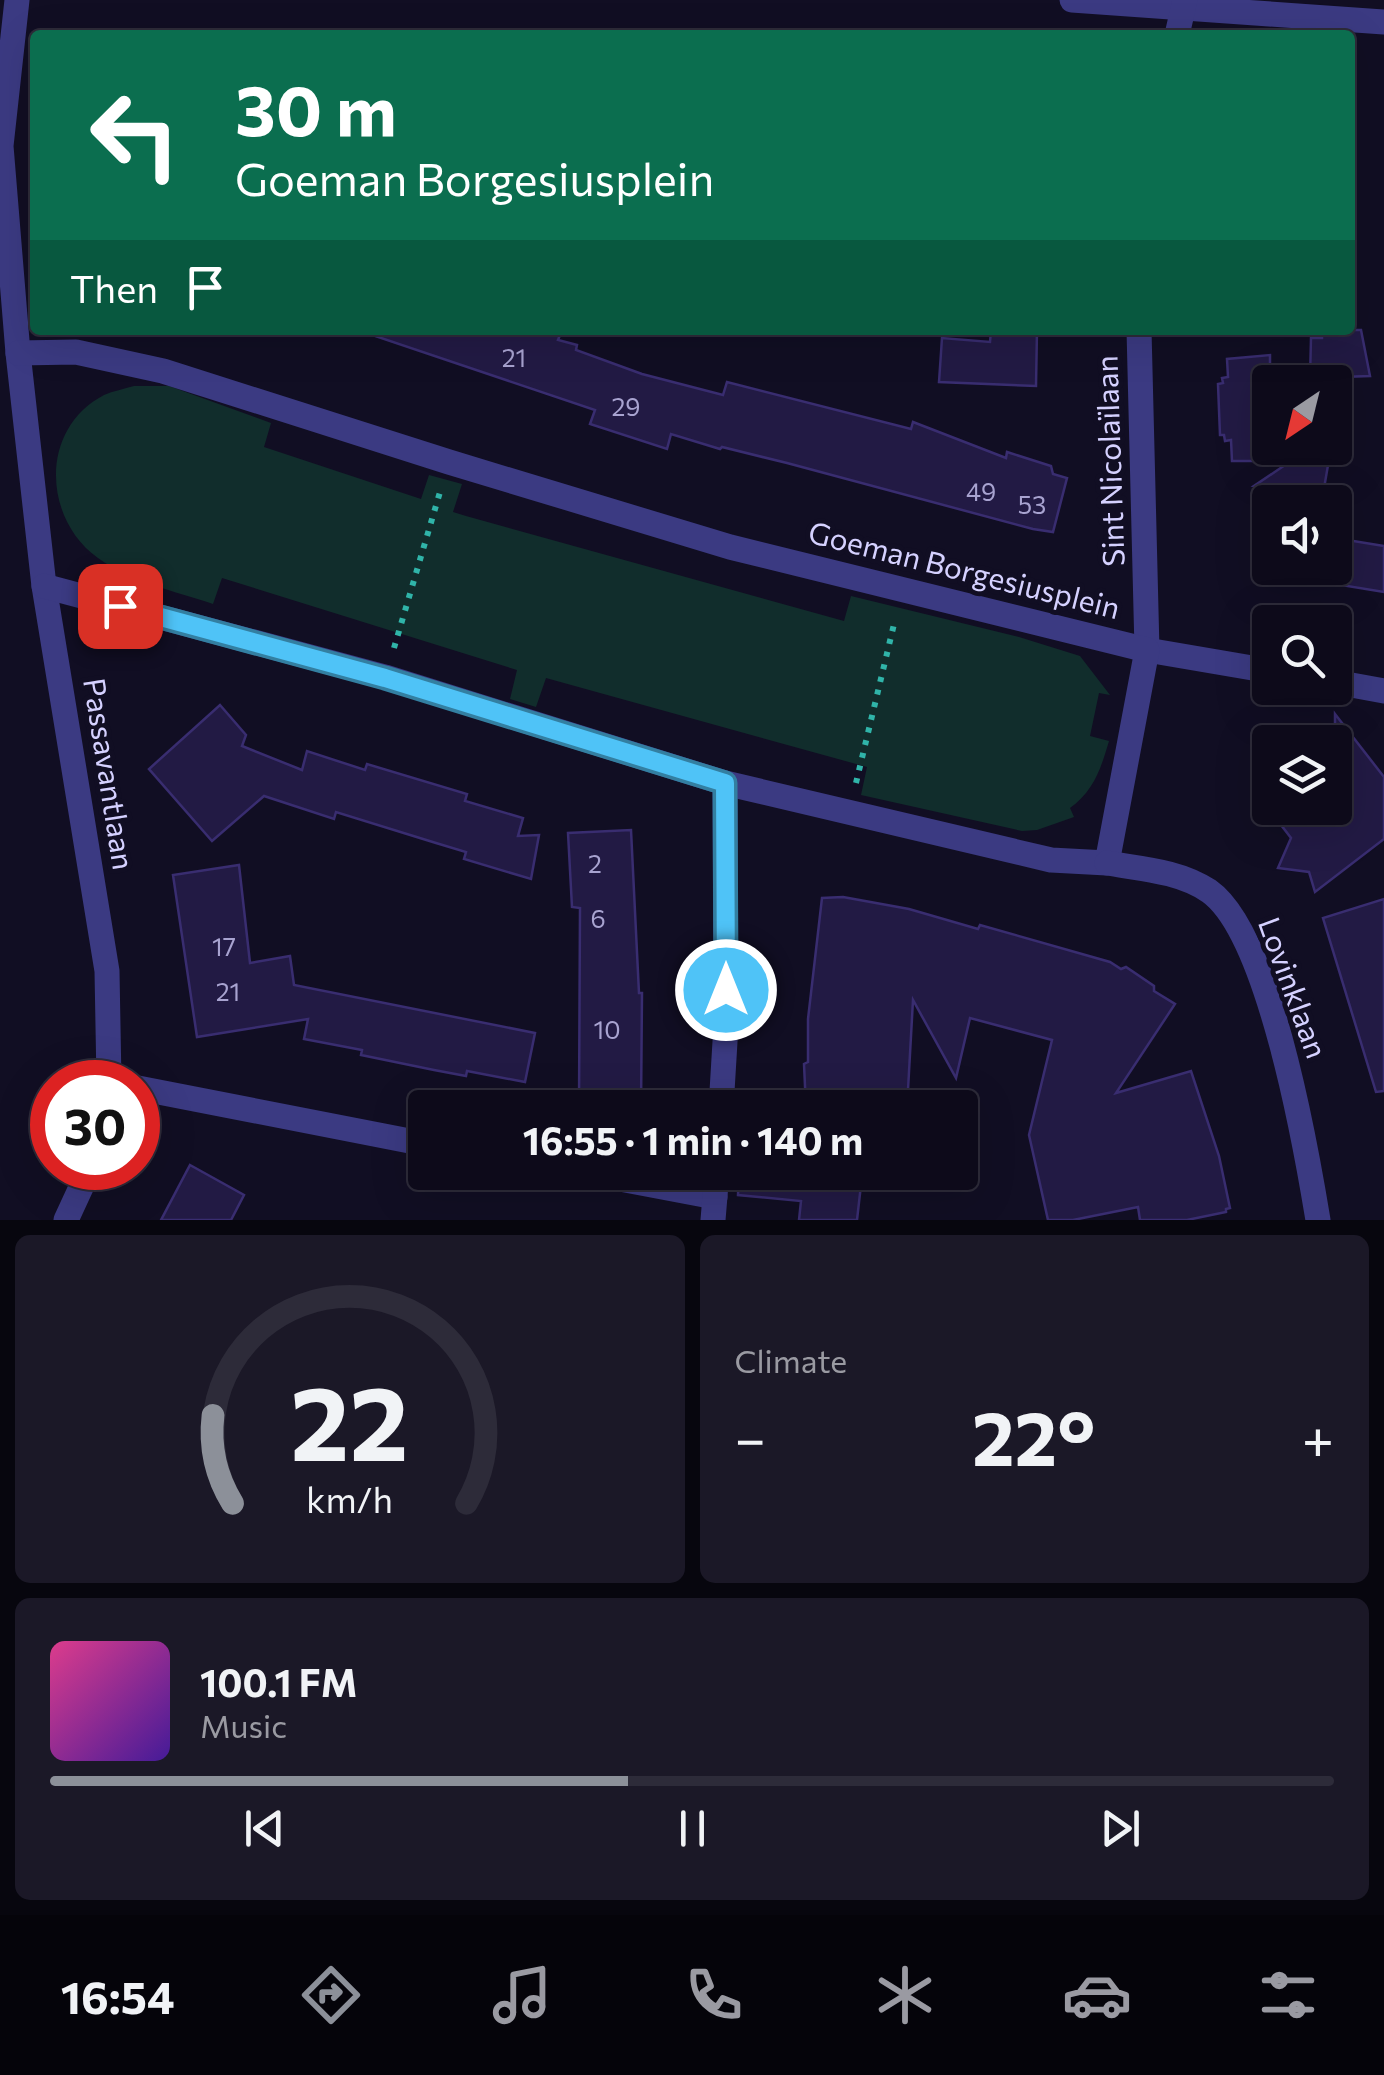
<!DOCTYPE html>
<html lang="en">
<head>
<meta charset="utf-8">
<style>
	:root { --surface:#0d0a1a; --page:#1b1827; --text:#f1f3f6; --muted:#9a9aa2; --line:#2d2b39; --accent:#8c9099 }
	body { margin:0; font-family:Commissioner,sans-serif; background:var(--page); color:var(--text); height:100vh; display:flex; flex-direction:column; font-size:38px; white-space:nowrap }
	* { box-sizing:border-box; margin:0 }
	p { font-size:32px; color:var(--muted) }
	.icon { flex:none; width:55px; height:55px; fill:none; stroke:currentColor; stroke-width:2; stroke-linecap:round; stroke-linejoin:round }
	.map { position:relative; height:1220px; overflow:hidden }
	.side { display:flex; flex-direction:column; gap:15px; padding:15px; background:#07060e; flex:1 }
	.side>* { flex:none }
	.banner { position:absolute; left:30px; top:30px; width:1325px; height:305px; border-radius:10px; box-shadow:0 10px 40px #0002,0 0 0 2px var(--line); background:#0b6e4f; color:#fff; overflow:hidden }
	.needle { width:65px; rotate:215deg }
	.tools { position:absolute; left:1252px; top:365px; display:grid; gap:20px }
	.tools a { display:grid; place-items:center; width:100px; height:100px; border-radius:10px; background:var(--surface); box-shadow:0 10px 40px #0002,0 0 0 2px var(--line); font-size:50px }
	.speed { position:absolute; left:30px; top:1060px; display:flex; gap:20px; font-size:50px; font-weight:700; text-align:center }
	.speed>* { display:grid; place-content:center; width:130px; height:130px; border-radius:50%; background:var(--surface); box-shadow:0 10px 40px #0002,0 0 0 2px var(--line); line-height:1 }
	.speed .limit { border:15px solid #d22; background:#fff; color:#111 }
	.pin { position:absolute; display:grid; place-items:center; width:85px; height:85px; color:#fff; margin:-42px; border-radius:20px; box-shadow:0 5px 15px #0006 }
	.me { position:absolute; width:110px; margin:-55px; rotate:0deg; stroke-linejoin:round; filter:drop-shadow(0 0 8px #0008) }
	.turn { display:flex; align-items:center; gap:35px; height:210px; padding:0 40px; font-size:45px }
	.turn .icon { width:130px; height:130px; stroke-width:2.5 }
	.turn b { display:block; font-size:70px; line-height:85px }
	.then { display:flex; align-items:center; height:95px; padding:0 40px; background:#0003; gap:20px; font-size:38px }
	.big { font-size:75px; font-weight:700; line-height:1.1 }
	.side .tile { flex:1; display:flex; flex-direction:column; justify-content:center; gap:15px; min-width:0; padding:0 35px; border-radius:15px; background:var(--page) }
	.side .dial { align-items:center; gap:0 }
	.dial svg { height:260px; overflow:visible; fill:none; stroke:var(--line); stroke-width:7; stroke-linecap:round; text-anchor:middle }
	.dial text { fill:var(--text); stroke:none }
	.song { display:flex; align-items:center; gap:30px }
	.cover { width:120px; height:120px; border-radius:15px; background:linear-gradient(135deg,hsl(330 70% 55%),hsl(260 70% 35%)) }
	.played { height:10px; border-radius:5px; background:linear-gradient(90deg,var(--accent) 45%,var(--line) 45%) }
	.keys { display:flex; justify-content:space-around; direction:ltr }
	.heat { display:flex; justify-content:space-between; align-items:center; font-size:55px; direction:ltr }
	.side .tiles { flex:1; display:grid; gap:15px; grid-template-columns:1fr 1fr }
	.tile:last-child { grid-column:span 2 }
	.trip { position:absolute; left:408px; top:1090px; width:570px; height:100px; border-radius:10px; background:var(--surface); box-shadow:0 10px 40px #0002,0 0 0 2px var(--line); font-weight:700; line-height:100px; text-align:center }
	.dock { display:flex; height:160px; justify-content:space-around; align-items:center; background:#05040a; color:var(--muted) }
	.dock .icon { width:70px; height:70px }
	.dock .active { color:var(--accent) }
	.dock b { font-size:45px; color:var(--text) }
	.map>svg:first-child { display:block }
	.green { fill:#112d2c }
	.building { fill:#221a44; stroke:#392d70; stroke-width:2.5 }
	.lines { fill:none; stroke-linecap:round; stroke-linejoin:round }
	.path { stroke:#30b4a9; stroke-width:6; stroke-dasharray:5 8; stroke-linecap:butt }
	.minor { stroke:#3b3a82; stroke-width:25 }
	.route-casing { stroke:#337fa1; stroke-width:25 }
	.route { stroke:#4fc3f7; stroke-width:18 }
	.labels { text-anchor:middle; stroke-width:10; stroke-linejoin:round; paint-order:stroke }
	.number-label { font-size:25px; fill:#a8a3d0 }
	.street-label { font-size:30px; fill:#d5d1ff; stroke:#110e23 }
</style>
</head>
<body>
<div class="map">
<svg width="1384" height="1220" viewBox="0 0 1384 1220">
	<rect width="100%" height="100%" fill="#110e23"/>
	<path class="green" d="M134,386h35l102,37 -7,24 157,52 8,-24 33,9 -9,28 13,4 378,105 7,-25 168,41 61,19 30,39 -11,-2 -9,43 19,5c-8,27 -15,50 -39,67l4,9 -37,13 -15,1 -161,-36 6,-28 -321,-89 -10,29 -26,-8 7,-29 -295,-92 -9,26c-38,-13 -83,-22 -115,-46 -55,-39 -59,-129 6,-163 9,-4 20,-6 30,-9z"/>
	<g class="building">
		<path d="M373,330h189l-4,10 19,5 -1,5 66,24 81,21 4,-13 184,47 2,-7 93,36 1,-6 44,14 2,8 14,4 -14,54 -20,-3 -246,-66 -65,-16 -2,2 -49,-15 -4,15 -77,-25 5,-14 -223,-75z"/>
		<path d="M991,330h46l-1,56 -97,-4 3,-44 48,4z"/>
		<path d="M1322,330h39l9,46 -60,2 1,-40h11z"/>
		<path d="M1270,355v106h-38l-1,-21 -6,1 -1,-6h-4l-1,-25 -1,-26 5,-1 -1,-5 6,-1 -1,-18z"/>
		<path d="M1310,448h21l-8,46 -69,-8z"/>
		<path d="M1335,538l49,8v46l-49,-8z"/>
		<path d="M220,705l26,30 -4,11 60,24 5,-19 58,19 2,-6 100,30 -2,7 58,17 -5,18 21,-1 -8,44 -67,-20 2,-7 -30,-9 -100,-31 -2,7 -70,-23 -52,45 -63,-72z"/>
		<path d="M1335,714l49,63v62l-69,53 -6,-20 -31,-4 13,-30 -23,-30h67z"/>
		<path d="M631,830l8,163h3l-1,115h-62l1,-200 -8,-1 -4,-74z"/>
		<path d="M239,865l11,98 40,-7 4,29 241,48 -10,49 -58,-11 -1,5 -32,-6 -73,-15 1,-5 -58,-11 4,-20 -111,18 -24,-162z"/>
		<path d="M843,897l66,12 69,20 2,-4 130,37 11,7 5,-2 28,19v5l21,13 -59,89 75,-22 28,85 11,52 -4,1v3l-39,8h-47l-2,-13 -65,13h-25l-19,-85 23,-95 -82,-22 -14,60 -43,-78 -6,108h-101l-2,-44 4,-2v-43l14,-121z"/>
		<path d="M1384,899v192l-8,1 -53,-174z"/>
		<path d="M190,1165l54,30 -13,25h-70z"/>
		<path d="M739,1172h91l32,4 -5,44h-58l2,-19 -63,-6z"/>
	</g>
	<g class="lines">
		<g class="path">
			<path d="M394,648l46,-156"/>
			<path d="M856,783l39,-163"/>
		</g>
		<g class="minor">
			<path d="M17,0l-16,146 17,207 26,233 63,385 2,111"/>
			<path d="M1072,0l312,22"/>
			<path d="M1177,35l8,-35"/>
			<path d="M1139,330l8,320 123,21"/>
			<path d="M18,353l58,-1 87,19 286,91 281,85 417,103 -40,213 -56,-3 -326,-77 -340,-106 -341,-91"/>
			<path d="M1335,682l49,9"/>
			<path d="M1107,863c35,6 72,8 102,28 60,42 97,256 109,329"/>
			<path d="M138,1088l287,56"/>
			<path d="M721,1108l5,-83 -1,-242"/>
			<path d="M583,1172l132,25"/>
			<path d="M66,1220l24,-52"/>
			<path d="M713,1220l4,-48"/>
		</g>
	</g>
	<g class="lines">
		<defs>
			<path id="route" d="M120,606l265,72 340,105 1,207"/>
		</defs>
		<use href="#route" class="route-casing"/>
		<use href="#route" class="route"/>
	</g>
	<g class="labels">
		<g class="number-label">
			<text x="514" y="367">21</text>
			<text x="626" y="416">29</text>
			<text x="981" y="501">49</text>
			<text x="1032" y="514">53</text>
			<text x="595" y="873">2</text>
			<text x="598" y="928">6</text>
			<text x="224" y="956">17</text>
			<text x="228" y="1001">21</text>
			<text x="607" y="1039">10</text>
		</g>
		<g class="street-label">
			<text transform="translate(1111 461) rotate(-92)" y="10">Sint Nicolaïlaan</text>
			<text transform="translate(964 571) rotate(14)" y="10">Goeman Borgesiusplein</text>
			<text transform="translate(108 774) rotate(81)" y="10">Passavantlaan</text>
			<text transform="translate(1292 988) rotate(70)" y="10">Lovinklaan</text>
		</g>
	</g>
</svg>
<div class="tools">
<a><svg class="needle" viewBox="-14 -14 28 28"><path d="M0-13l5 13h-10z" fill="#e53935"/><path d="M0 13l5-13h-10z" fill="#9a9aa2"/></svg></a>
<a><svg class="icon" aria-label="sound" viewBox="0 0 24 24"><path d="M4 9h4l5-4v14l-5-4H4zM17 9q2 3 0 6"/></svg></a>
<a><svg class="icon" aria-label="search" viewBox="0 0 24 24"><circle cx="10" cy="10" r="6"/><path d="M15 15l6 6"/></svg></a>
<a><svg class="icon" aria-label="layers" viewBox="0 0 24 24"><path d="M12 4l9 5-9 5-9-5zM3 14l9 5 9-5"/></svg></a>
</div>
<div class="speed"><div class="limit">30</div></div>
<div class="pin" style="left:120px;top:606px;background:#d93025"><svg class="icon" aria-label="arrive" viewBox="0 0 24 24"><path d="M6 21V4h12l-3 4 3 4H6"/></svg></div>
<svg class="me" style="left:726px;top:990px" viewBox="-20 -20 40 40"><circle r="17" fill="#4fc3f7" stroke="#fff" stroke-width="3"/><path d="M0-11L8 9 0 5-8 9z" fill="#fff"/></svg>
<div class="trip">16:55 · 1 min · 140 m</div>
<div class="banner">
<div class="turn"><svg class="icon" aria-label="left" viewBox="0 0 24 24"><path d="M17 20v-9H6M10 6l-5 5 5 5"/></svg><div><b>30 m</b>Goeman Borgesiusplein</div></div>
<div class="then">Then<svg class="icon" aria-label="arrive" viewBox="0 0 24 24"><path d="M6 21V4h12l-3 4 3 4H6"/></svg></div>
</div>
</div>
<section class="side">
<div class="tiles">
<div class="tile dial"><svg viewBox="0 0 100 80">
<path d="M14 69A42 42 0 1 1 86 69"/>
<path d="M14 69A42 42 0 0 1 8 42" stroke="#8c9099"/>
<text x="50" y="56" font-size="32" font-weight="700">22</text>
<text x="50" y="72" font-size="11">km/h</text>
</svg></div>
<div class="tile"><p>Climate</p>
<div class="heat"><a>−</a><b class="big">22°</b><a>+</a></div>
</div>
<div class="tile">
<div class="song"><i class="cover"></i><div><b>100.1 FM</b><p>Music</p></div></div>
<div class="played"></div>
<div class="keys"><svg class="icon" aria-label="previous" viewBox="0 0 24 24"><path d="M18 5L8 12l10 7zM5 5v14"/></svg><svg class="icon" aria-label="pause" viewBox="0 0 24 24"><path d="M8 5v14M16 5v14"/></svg><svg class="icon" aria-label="next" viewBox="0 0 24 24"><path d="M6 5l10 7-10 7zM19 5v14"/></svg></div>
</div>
</div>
</section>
<nav class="dock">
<b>16:54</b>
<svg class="icon active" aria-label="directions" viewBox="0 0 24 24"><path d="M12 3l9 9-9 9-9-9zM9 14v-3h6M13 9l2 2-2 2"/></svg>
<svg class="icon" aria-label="music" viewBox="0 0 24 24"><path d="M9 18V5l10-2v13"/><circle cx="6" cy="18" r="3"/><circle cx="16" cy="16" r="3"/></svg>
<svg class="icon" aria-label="phone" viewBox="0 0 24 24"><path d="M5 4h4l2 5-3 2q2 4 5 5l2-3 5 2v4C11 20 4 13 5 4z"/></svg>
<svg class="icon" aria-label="climate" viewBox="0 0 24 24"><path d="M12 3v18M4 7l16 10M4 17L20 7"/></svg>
<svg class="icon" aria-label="car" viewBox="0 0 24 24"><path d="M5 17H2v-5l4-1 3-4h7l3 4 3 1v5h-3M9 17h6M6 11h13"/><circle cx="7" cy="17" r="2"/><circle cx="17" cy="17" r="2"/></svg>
<svg class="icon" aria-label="filters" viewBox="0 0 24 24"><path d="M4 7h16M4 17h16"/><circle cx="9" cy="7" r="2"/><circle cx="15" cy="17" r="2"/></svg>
</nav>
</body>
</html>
